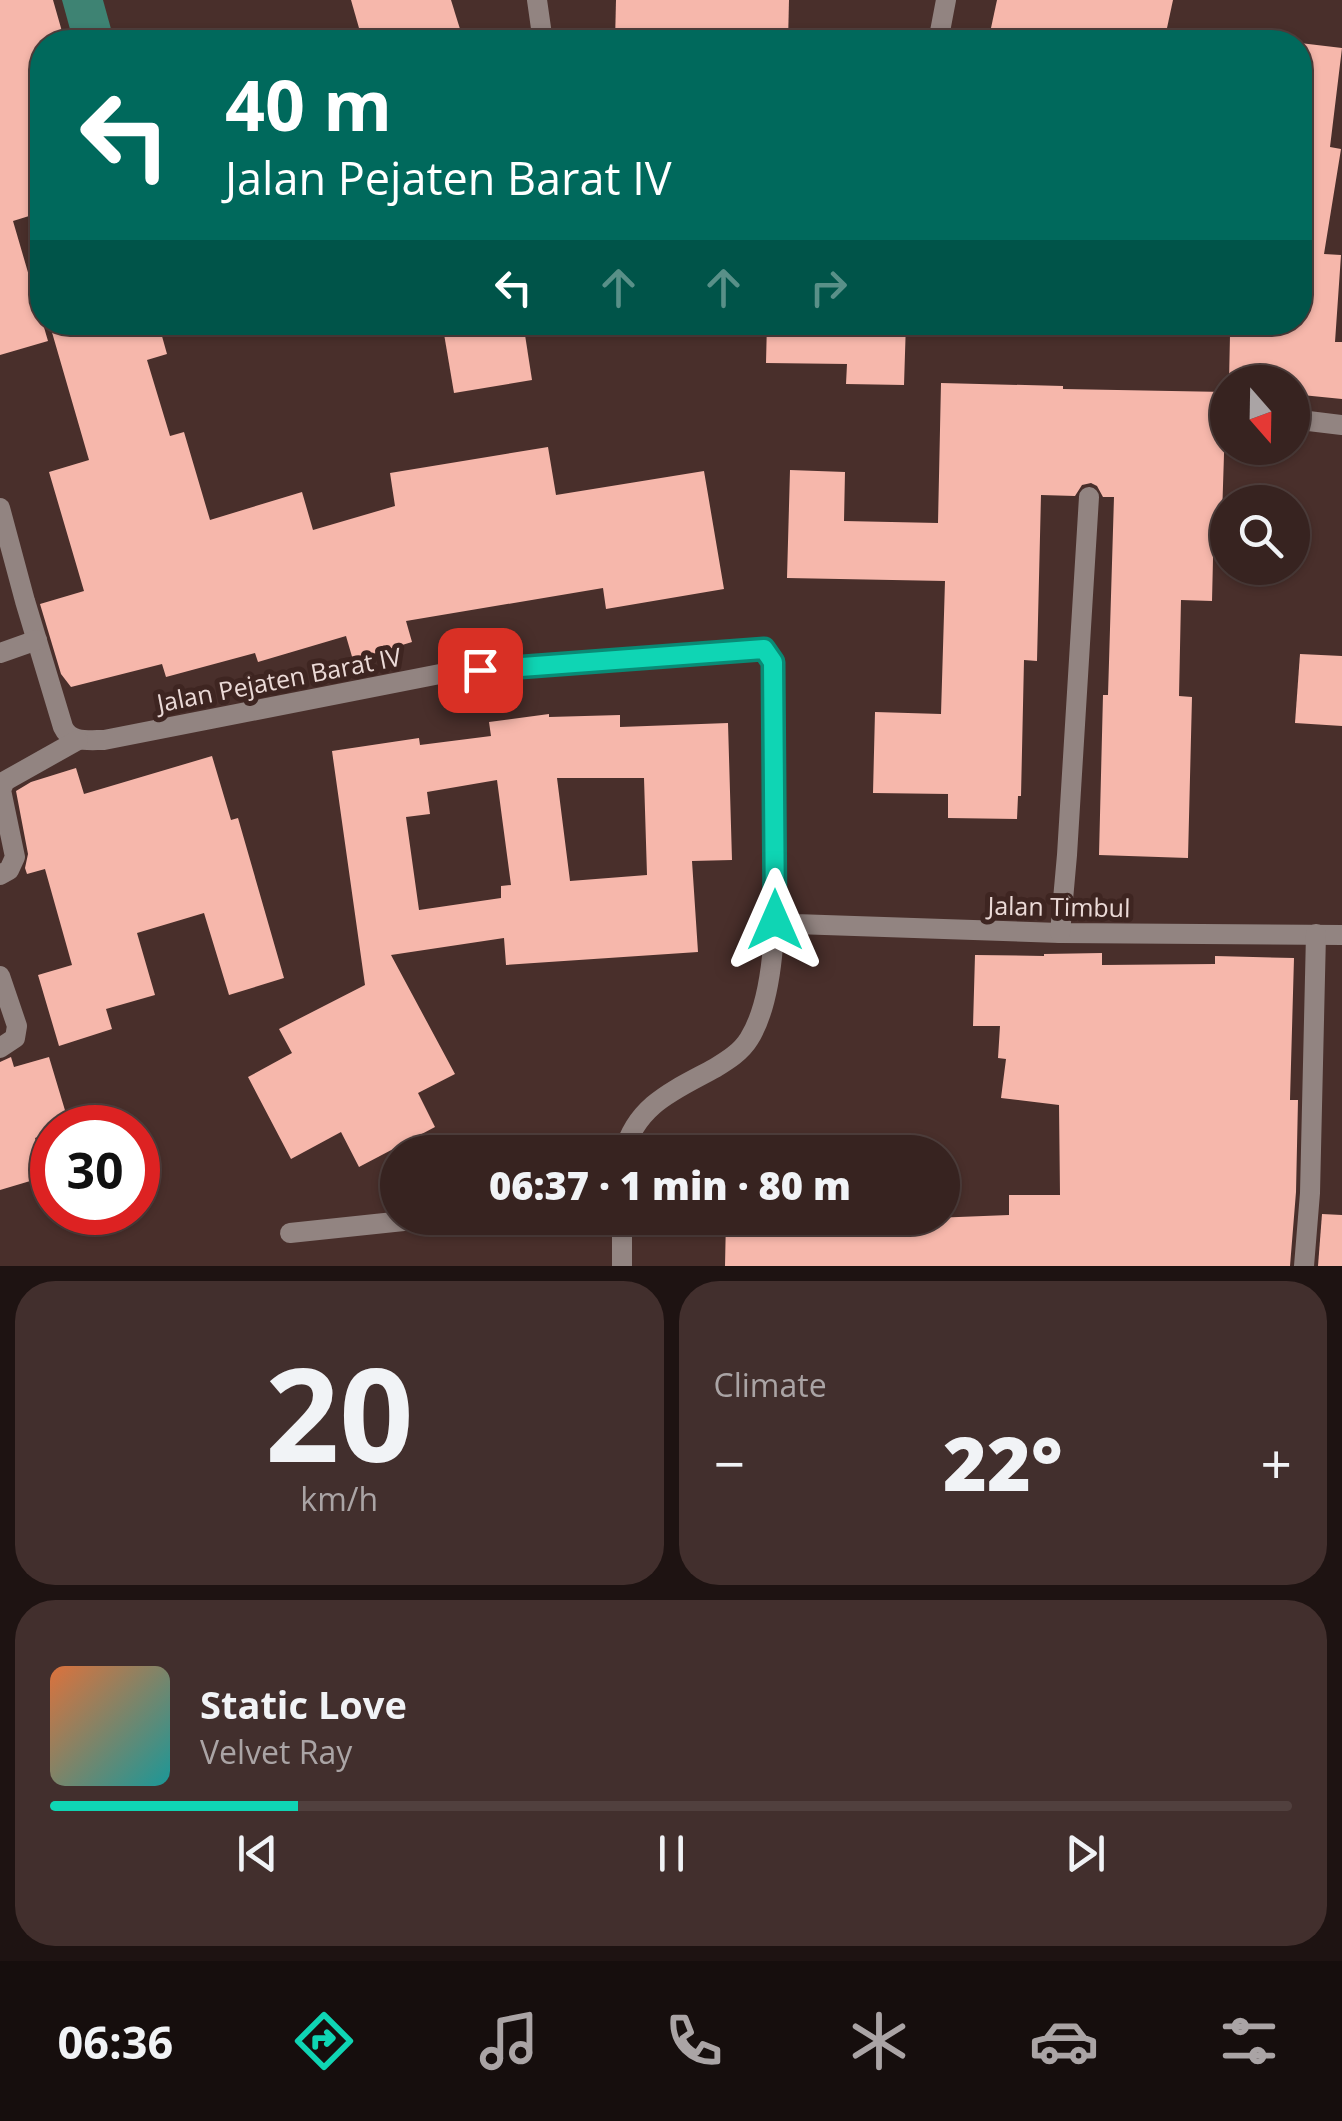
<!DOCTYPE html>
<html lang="en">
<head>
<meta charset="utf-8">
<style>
	:root { --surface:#372320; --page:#422f2d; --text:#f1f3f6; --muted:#aaa4a5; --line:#51403e; --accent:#0fd5b4 }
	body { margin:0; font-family:"Open Sans",sans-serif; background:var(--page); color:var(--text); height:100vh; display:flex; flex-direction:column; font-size:38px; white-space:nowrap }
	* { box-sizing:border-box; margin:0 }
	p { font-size:32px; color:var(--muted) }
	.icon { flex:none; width:55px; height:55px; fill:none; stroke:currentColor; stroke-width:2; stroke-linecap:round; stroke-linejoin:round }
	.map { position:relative; height:1266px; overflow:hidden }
	.sheet { display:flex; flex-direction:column; gap:15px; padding:15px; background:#1e1312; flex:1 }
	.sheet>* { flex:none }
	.banner { position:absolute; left:30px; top:30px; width:1282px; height:305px; border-radius:40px; box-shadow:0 2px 8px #0004,0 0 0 2px var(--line); background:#00695c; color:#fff; overflow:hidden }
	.needle { width:65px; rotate:160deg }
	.controls { position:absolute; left:1210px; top:365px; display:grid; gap:20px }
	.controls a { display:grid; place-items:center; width:100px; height:100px; border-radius:50%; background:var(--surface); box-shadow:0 2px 8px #0004,0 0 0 2px var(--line); font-size:50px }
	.speed { position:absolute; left:30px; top:1105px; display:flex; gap:20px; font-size:50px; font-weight:700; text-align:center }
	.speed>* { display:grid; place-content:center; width:130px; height:130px; border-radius:50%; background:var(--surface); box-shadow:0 2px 8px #0004,0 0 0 2px var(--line); line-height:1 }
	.speed .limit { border:15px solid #d22; background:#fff; color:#111 }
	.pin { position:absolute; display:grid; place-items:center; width:85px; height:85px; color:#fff; margin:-42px; border-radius:20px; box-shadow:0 5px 15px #0006 }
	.me { position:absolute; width:110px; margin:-55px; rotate:0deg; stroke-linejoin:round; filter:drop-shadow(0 0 8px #0008) }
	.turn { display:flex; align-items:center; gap:35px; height:210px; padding:0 30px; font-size:45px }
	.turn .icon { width:130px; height:130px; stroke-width:2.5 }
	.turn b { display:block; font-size:70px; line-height:85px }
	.lanes { display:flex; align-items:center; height:95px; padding:0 30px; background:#0003; justify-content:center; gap:50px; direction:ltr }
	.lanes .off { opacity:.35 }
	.big { font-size:75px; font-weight:800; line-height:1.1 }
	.sheet .widget { flex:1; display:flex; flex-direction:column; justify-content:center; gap:15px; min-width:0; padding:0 35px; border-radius:40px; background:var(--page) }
	.sheet .dial { align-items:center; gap:0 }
	.dial b { font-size:130px; line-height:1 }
	.song { display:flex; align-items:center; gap:30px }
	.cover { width:120px; height:120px; border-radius:15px; background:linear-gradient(135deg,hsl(20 70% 55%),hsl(180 70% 35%)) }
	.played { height:10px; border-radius:5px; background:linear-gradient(90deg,var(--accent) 20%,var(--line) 20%) }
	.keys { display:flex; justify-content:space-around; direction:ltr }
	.heat { display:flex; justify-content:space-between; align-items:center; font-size:55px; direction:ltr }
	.sheet .tiles { flex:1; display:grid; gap:15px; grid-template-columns:1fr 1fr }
	.widget:last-child { grid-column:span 2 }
	.trip { position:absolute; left:380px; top:1135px; width:580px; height:100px; border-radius:50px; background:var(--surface); box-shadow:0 2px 8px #0004,0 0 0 2px var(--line); font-weight:800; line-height:100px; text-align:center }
	.tab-bar { display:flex; height:160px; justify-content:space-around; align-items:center; background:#160e0d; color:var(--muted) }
	.tab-bar .icon { width:70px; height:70px }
	.tab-bar .on { color:var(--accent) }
	.tab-bar b { font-size:45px; color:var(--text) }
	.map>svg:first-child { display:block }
	.water { fill:#3e8373 }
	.building { fill:#f6b7ab; fill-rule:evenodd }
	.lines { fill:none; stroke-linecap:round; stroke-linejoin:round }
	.street { stroke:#928481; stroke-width:20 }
	.route-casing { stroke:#0a8a75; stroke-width:25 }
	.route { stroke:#0fd5b4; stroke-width:18 }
	.labels { text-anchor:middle; stroke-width:10; stroke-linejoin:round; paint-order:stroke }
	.street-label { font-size:25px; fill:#ebdad7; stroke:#3e2521 }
</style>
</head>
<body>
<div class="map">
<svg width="1342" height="1266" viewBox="0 0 1342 1266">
	<rect width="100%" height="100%" fill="#492f2b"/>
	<path class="water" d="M62,0h41l8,29 -38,11z"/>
	<g class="building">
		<path d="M0,0h53l12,42h-23v170l-29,9 35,120 -48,14z"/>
		<path d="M351,0h100l13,42h-101z"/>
		<path d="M616,0h173l-1,42h-173z"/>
		<path d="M997,0h176l-9,42h-176z"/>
		<path d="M1300,43l42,5 -12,99 11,2 -17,105 17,1 -6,87h7v57l-50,-5v-12h-63l1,-47h12v-13h58z"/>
		<path d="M49,322h109l9,32 -20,6 23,76 14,-4 26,88 92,-28 11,38 82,-24 -5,-33 158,-26 8,48 148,-24 20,118 -118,20 -3,-21 -197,33 6,21 -59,18 -7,-24 -88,26 -3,-9 -89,24 -4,-13 -91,23 -10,-13 -21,-70 44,-13 -35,-119 40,-12z"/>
		<path d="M442,322h81l9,58 -78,13z"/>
		<path d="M767,322h139l-2,63 -58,-1 1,-20 -81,-1z"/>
		<path d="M941,383l122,3v3l163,3 -4,125h-8l-2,84 -31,-1 -2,96 13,1 -4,161 -89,-3 4,-160h5l6,-198h-11l-6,-11 -6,-3 -9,2 -7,11 -34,-1 -4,166 -13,-1 -3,136h-3l-1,23 -69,-1v-24l-75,-1 2,-81 66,2 4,-133 -158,-3 3,-108 55,2 -1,49 94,2z"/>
		<path d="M1300,654l42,2v70l-47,-3z"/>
		<path d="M549,714v3l71,-2v12l108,-4 4,137 -40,1 6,91 -192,13 -2,-27 -113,17 64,119 -37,19 17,34 -76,40 -18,-35 -50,27 -43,-82 44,-24 -13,-24 86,-44 -33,-234 87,-13 1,7 71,-9 -2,-14zM557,778h87l3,97 -77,6zM497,780l14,105 -10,1v12l-82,12 -13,-93 24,-3 -3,-22z"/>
		<path d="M212,756l19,64 7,-2 46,160 -55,17 -25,-82 -67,20 18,62 -49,14 6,20 -53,17 -21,-71 34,-10 -27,-96 -18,5 -2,-6 3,-14 -12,-63 15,-9 45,-14 8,26z"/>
		<path d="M1102,953v12l113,-1v-8l79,2 -4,142h8l-2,92 -6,74h-565l1,-48h130v7l77,3v-10l76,-3v-20h51l-1,-90 -58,-7 5,-39 -8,-1 2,-32h-27l2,-71 69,1v-2z"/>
		<path d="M11,1057l3,10 35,-10 21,70 -18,1v4l-17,6 12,38 -47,14v-128z"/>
		<path d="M1322,1214l20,1v51h-24z"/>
	</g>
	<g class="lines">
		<g class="street">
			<path d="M537,0l6,42"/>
			<path d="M938,42l8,-42"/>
			<path d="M1292,419l50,6"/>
			<path d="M0,508l25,93 38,126c7,16 25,13 41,13l341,-67 320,-24 8,13c1,53 1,107 1,160 1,59 7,166 -25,217 -8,13 -21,21 -34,29 -40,22 -78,36 -91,84"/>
			<path d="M0,653l37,-13"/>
			<path d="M0,875l9,-5 6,-13 -14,-67 4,-9 73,-41"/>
			<path d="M775,920l20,4 265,9 282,2"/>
			<path d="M1060,933l7,-78 22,-358"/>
			<path d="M0,976l17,50 -2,12 -15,10"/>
			<path d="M290,1233l142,-15"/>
			<path d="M622,1266v-48"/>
			<path d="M1304,1266l6,-73 6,-259"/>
		</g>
	</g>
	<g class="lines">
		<defs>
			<path id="route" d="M480,670l284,-21 9,13 2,258"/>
		</defs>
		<use href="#route" class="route-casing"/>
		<use href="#route" class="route"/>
	</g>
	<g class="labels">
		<g class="street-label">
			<text transform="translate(279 680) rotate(-11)" y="9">Jalan Pejaten Barat IV</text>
			<text transform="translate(1059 907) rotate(1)" y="9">Jalan Timbul</text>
		</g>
	</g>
</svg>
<div class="controls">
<a><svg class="needle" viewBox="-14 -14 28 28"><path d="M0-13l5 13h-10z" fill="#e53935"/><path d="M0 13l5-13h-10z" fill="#aaa4a5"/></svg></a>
<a><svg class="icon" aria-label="search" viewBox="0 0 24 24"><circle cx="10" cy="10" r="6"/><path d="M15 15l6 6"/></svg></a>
</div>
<div class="speed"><div class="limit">30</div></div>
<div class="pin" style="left:480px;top:670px;background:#d93025"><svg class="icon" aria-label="arrive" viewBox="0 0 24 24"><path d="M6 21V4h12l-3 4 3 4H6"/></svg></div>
<svg class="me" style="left:775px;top:920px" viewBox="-20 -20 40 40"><path d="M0-17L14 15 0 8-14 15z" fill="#0fd5b4" stroke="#fff" stroke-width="4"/></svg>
<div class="trip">06:37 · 1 min · 80 m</div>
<div class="banner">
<div class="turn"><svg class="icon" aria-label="left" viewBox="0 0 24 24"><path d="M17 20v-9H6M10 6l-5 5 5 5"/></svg><div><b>40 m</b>Jalan Pejaten Barat IV</div></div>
<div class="lanes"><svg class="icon" aria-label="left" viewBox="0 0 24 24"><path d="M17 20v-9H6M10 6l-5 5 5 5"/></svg><svg class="icon off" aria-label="ahead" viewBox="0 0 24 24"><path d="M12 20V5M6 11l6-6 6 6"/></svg><svg class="icon off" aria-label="ahead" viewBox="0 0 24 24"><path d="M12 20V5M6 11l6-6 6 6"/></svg><svg class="icon off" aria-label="right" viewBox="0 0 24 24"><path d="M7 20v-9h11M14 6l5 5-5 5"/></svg></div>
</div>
</div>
<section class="sheet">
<div class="tiles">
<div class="widget dial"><b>20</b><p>km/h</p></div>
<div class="widget"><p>Climate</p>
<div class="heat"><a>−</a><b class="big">22°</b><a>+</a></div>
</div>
<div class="widget">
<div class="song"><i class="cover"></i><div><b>Static Love</b><p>Velvet Ray</p></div></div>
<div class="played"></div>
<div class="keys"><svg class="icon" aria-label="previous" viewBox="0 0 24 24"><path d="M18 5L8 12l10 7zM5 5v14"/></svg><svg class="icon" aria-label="pause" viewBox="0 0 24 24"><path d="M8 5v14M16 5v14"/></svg><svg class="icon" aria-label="next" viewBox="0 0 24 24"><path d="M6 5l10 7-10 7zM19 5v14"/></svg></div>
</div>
</div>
</section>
<nav class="tab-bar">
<b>06:36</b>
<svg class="icon on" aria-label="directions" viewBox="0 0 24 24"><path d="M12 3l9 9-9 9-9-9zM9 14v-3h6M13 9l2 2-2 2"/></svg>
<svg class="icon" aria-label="music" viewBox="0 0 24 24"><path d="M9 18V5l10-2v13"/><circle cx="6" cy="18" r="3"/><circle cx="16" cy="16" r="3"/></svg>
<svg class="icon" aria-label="phone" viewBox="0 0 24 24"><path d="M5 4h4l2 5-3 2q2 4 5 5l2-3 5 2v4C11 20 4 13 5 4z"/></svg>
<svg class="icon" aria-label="climate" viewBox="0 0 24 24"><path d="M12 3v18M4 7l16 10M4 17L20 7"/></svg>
<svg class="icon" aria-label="car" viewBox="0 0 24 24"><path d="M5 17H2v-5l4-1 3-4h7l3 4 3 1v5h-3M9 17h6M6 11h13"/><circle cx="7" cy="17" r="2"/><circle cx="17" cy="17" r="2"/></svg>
<svg class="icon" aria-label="filters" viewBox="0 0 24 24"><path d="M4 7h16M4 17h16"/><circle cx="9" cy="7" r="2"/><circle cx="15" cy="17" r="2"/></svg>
</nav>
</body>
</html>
